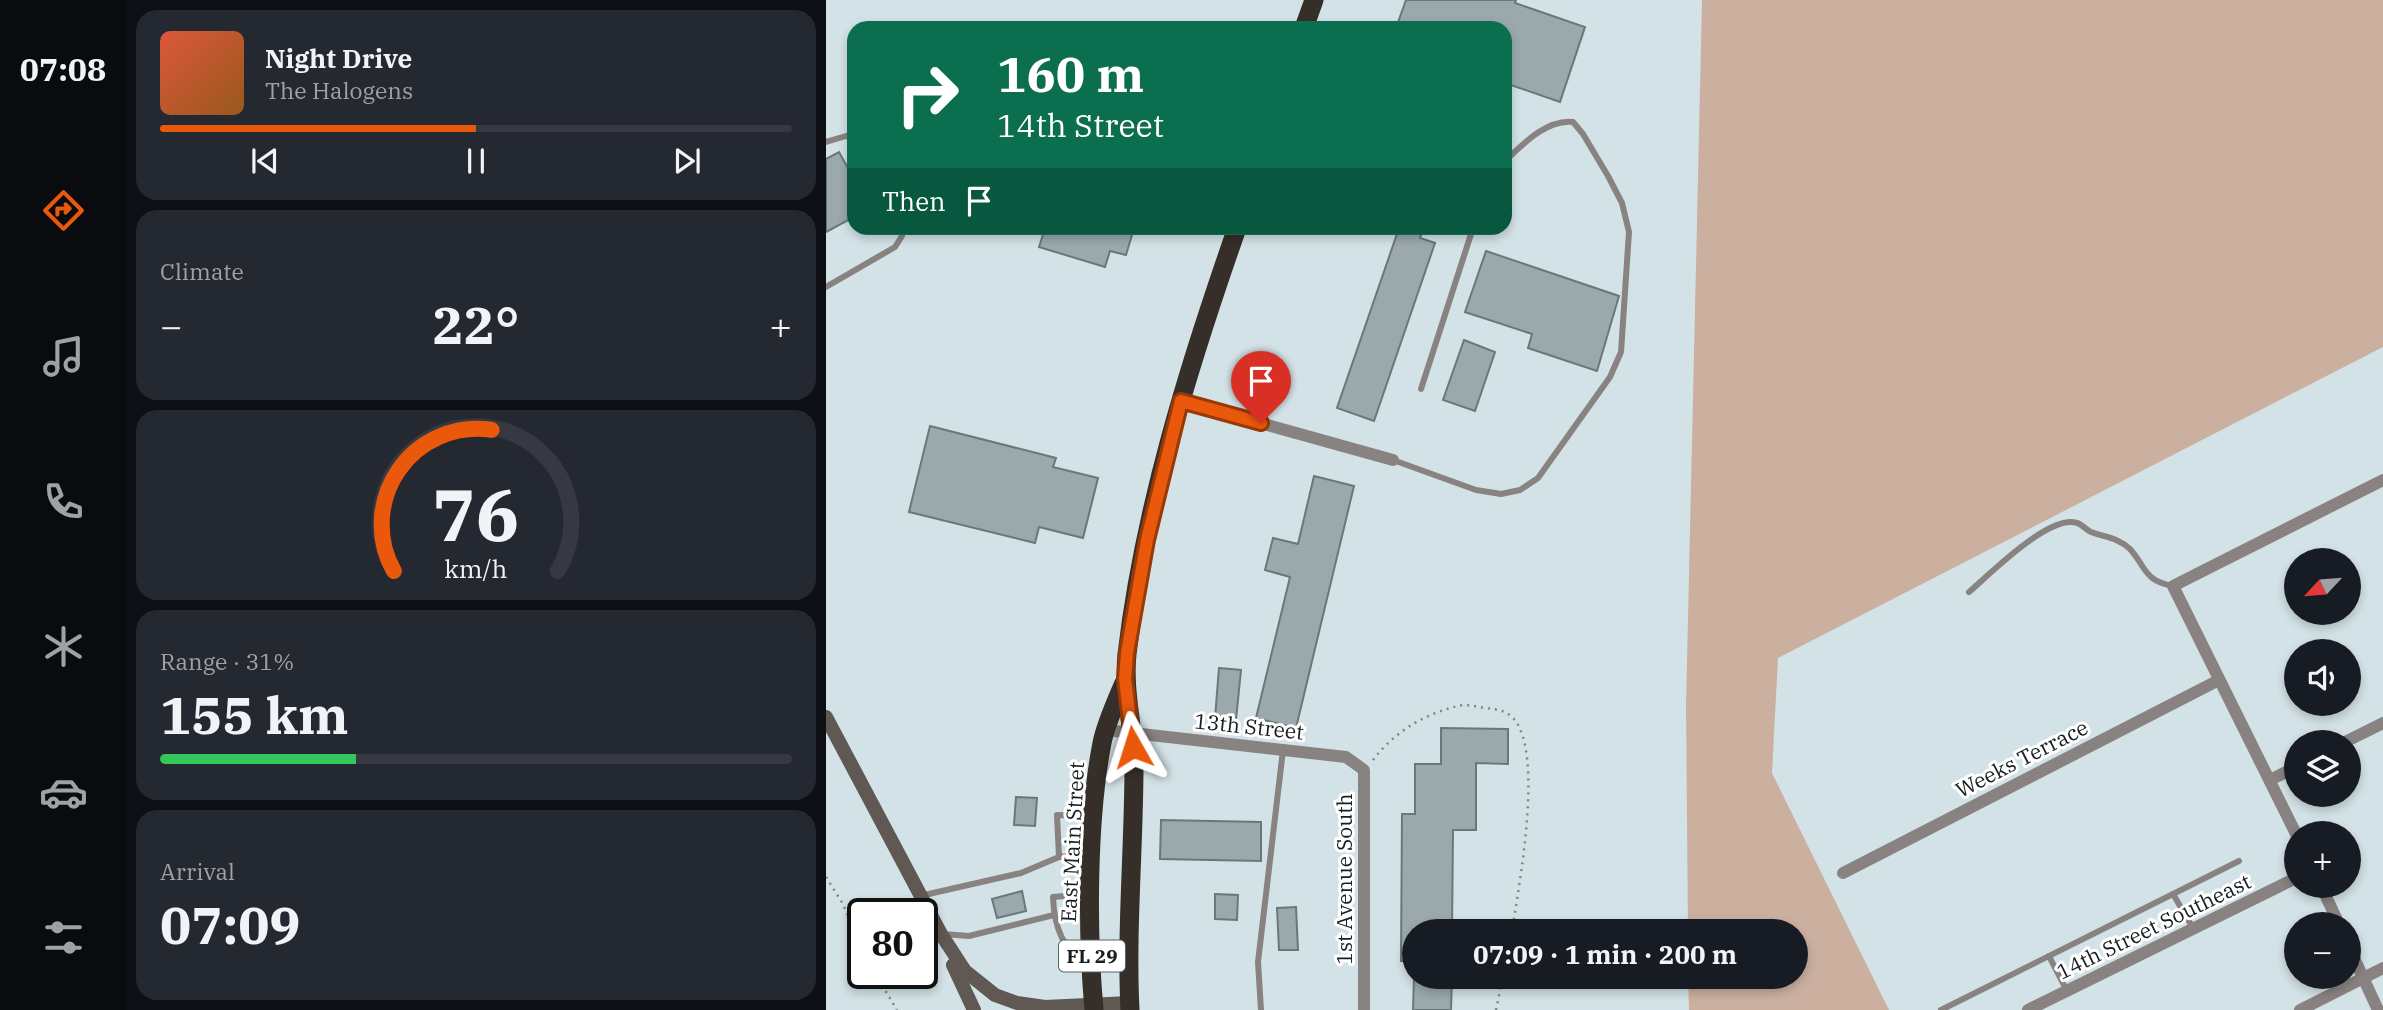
<!DOCTYPE html>
<html lang="en">
<head>
<meta charset="utf-8">
<style>
	:root { --surface:#171b24; --page:#242831; --text:#f1f3f6; --muted:#9ea1a6; --line:#363941; --accent:#ea580c }
	body { margin:0; font-family:"IBM Plex Serif",serif; background:var(--page); color:var(--text); height:100vh; display:flex; flex-direction:column; font-size:26px; white-space:nowrap }
	* { box-sizing:border-box; margin:0 }
	p { font-size:23px; color:var(--muted) }
	.icon { flex:none; width:38px; height:38px; fill:none; stroke:currentColor; stroke-width:2; stroke-linecap:round; stroke-linejoin:round }
	.map { position:relative; flex:1; overflow:hidden }
	.sheet { display:flex; flex-direction:column; gap:10px; padding:10px; background:#0d0f14; width:700px }
	.sheet>* { flex:none }
	.banner { position:absolute; left:21px; top:21px; width:665px; height:214px; border-radius:21px; box-shadow:0 4px 10px #0003; background:#0b6e4f; color:#fff; overflow:hidden }
	.needle { width:46px; rotate:244deg }
	.fabs { position:absolute; left:1458px; top:548px; display:grid; gap:14px }
	.fabs a { display:grid; place-items:center; width:77px; height:77px; border-radius:50%; background:var(--surface); box-shadow:0 4px 10px #0003; font-size:35px }
	.speed { position:absolute; left:21px; top:898px; display:flex; gap:14px; font-size:35px; font-weight:700; text-align:center }
	.speed>* { display:grid; place-content:center; width:91px; height:91px; border-radius:50%; background:var(--surface); box-shadow:0 4px 10px #0003; line-height:1 }
	.speed .limit { border:4px solid #111; border-radius:10px; background:#fff; color:#111 }
	.pin { position:absolute; display:grid; place-items:center; width:60px; height:60px; color:#fff; margin:-72px -30px; border-radius:50% 50% 50% 0; rotate:-45deg; box-shadow:0 0 7px #0007 }
	.pin .icon { rotate:45deg }
	.me { position:absolute; width:77px; margin:-38px; rotate:354deg; stroke-linejoin:round; filter:drop-shadow(0 0 5px #0008) }
	.turn { display:flex; align-items:center; gap:24px; height:147px; padding:0 35px; font-size:32px }
	.turn .icon { width:91px; height:91px; stroke-width:2.5 }
	.turn b { display:block; font-size:49px; line-height:60px }
	.then { display:flex; align-items:center; height:66px; padding:0 35px; background:#0003; gap:14px; font-size:26px }
	.big { font-size:52px; font-weight:700; line-height:1.1 }
	.sheet .widget { flex:1; display:flex; flex-direction:column; justify-content:center; gap:10px; min-width:0; padding:0 24px; border-radius:21px; background:var(--page) }
	.sheet .dial { align-items:center; gap:0 }
	.dial svg { height:182px; overflow:visible; fill:none; stroke:var(--line); stroke-width:7; stroke-linecap:round; text-anchor:middle }
	.dial text { fill:var(--text); stroke:none }
	.song { display:flex; align-items:center; gap:21px }
	.cover { width:84px; height:84px; border-radius:10px; background:linear-gradient(135deg,hsl(10 70% 55%),hsl(30 70% 35%)) }
	.played { height:7px; border-radius:4px; background:linear-gradient(90deg,var(--accent) 50%,var(--line) 50%) }
	.keys { display:flex; justify-content:space-around; direction:ltr }
	.heat { display:flex; justify-content:space-between; align-items:center; font-size:38px; direction:ltr }
	.charge { height:10px; border-radius:5px; background:linear-gradient(90deg,#34c759 31%,var(--line) 0) }
	.trip { position:absolute; left:576px; top:919px; width:406px; height:70px; border-radius:35px; background:var(--surface); box-shadow:0 4px 10px #0003; font-weight:700; line-height:70px; text-align:center }
	main { display:flex; flex:1; min-height:0 }
	.dock { display:flex; flex-direction:column; width:126px; justify-content:space-around; align-items:center; background:#090b0e; color:var(--muted) }
	.dock .icon { width:49px; height:49px }
	.dock .selected { color:var(--accent) }
	.dock b { font-size:32px; color:var(--text) }
	.map>svg:first-child { display:block }
	.green { fill:#cbb0a0 }
	.building { fill:#9ba9ad; stroke:#6a777b; stroke-width:2 }
	.lines { fill:none; stroke-linecap:round; stroke-linejoin:round }
	.path { stroke:#7c878a; stroke-width:2.5; stroke-dasharray:2 5; stroke-linecap:butt }
	.service { stroke:#888380; stroke-width:6 }
	.minor { stroke:#888380; stroke-width:12 }
	.secondary { stroke:#5f5853; stroke-width:14 }
	.trunk { stroke:#362e28; stroke-width:19 }
	.route-casing { stroke:#983908; stroke-width:18 }
	.route { stroke:#ea580c; stroke-width:12 }
	.labels { text-anchor:middle; stroke-width:6; stroke-linejoin:round; paint-order:stroke }
	.shield { fill:#fff; stroke:#5d6262; stroke-width:2 }
	.shield-label { font-size:19px; font-weight:bold; fill:#181e1f }
	.street-label { font-size:21px; fill:#181e1f; stroke:#fff }
</style>
</head>
<body>
<main>
<nav class="dock">
<b>07:08</b>
<svg class="icon selected" aria-label="directions" viewBox="0 0 24 24"><path d="M12 3l9 9-9 9-9-9zM9 14v-3h6M13 9l2 2-2 2"/></svg>
<svg class="icon" aria-label="music" viewBox="0 0 24 24"><path d="M9 18V5l10-2v13"/><circle cx="6" cy="18" r="3"/><circle cx="16" cy="16" r="3"/></svg>
<svg class="icon" aria-label="phone" viewBox="0 0 24 24"><path d="M5 4h4l2 5-3 2q2 4 5 5l2-3 5 2v4C11 20 4 13 5 4z"/></svg>
<svg class="icon" aria-label="climate" viewBox="0 0 24 24"><path d="M12 3v18M4 7l16 10M4 17L20 7"/></svg>
<svg class="icon" aria-label="car" viewBox="0 0 24 24"><path d="M5 17H2v-5l4-1 3-4h7l3 4 3 1v5h-3M9 17h6M6 11h13"/><circle cx="7" cy="17" r="2"/><circle cx="17" cy="17" r="2"/></svg>
<svg class="icon" aria-label="filters" viewBox="0 0 24 24"><path d="M4 7h16M4 17h16"/><circle cx="9" cy="7" r="2"/><circle cx="15" cy="17" r="2"/></svg>
</nav>
<section class="sheet">
<div class="widget">
<div class="song"><i class="cover"></i><div><b>Night Drive</b><p>The Halogens</p></div></div>
<div class="played"></div>
<div class="keys"><svg class="icon" aria-label="previous" viewBox="0 0 24 24"><path d="M18 5L8 12l10 7zM5 5v14"/></svg><svg class="icon" aria-label="pause" viewBox="0 0 24 24"><path d="M8 5v14M16 5v14"/></svg><svg class="icon" aria-label="next" viewBox="0 0 24 24"><path d="M6 5l10 7-10 7zM19 5v14"/></svg></div>
</div>
<div class="widget"><p>Climate</p>
<div class="heat"><a>−</a><b class="big">22°</b><a>+</a></div>
</div>
<div class="widget dial"><svg viewBox="0 0 100 80">
<path d="M14 69A42 42 0 1 1 86 69"/>
<path d="M14 69A42 42 0 0 1 57 7" stroke="#ea580c"/>
<text x="50" y="56" font-size="32" font-weight="700">76</text>
<text x="50" y="72" font-size="11">km/h</text>
</svg></div>
<div class="widget"><p>Range · 31%</p><b class="big">155 km</b><div class="charge"></div></div>
<div class="widget"><p>Arrival</p><b class="big">07:09</b></div>
</section>
<div class="map">
<svg width="1557" height="1010" viewBox="0 0 1557 1010">
	<rect width="100%" height="100%" fill="#d3e2e7"/>
	<path class="green" d="M876,0h681v347l-605,311 -6,115 117,237h-200l-1,-33 108,-1v-45h-108l-2,-226z"/>
	<g class="building">
		<path d="M580,0h110l-1,3 70,24 -25,75 -55,-19v-55h-109z"/>
		<path d="M13,152l15,27v38l-28,15v-73z"/>
		<path d="M219,228h89l-8,27 -16,-4 -5,16 -66,-20z"/>
		<path d="M573,228h25l-4,10 15,5 -61,178 -37,-13z"/>
		<path d="M660,251l133,45 -22,75 -69,-23 4,-14 -67,-22z"/>
		<path d="M638,340l31,12 -20,59 -32,-11z"/>
		<path d="M104,426l126,32 -3,9 45,11 -15,60 -44,-11 -4,16 -126,-31z"/>
		<path d="M488,476l40,10 -58,242 -40,-10 34,-141 -25,-7 8,-32 25,6z"/>
		<path d="M393,668l22,2 -5,50 -21,-2z"/>
		<path d="M615,728l67,1v35l-32,-1v67h-23l-1,101h-38v31l-13,-1 1,-147h13v-50h26z"/>
		<path d="M190,797l21,1 -2,28 -21,-1z"/>
		<path d="M335,820l100,2v39l-101,-2z"/>
		<path d="M196,891l4,20 -29,7 -5,-19z"/>
		<path d="M389,894l23,1 -1,25 -22,-1z"/>
		<path d="M470,907l2,43h-19l-2,-42z"/>
		<path d="M588,976h38l-1,34h-38z"/>
	</g>
	<g class="lines">
		<g class="path">
			<path d="M547,760c21,-28 51,-46 85,-54 8,-2 17,0 26,2 11,1 22,2 30,11 30,36 5,166 -2,212"/>
			<path d="M0,877l17,27 20,48"/>
			<path d="M49,973l22,37"/>
			<path d="M670,1010l7,-34"/>
		</g>
		<g class="service">
			<path d="M0,142l20,-6 8,1"/>
			<path d="M124,228l2,4"/>
			<path d="M0,287l69,-40 7,-11 1,-8"/>
			<path d="M595,389l52,-161"/>
			<path d="M567,460l83,30 25,4 19,-4 18,-12 72,-101 11,-25 8,-120 -7,-29 -14,-27 -25,-42 -10,-12c-26,-3 -50,22 -68,39"/>
			<path d="M1143,592c20,-17 80,-78 108,-69 5,1 9,7 14,9 13,5 28,6 39,17 17,19 13,31 43,37"/>
			<path d="M261,855l-28,2 -2,-42 33,1"/>
			<path d="M1347,894l20,34"/>
			<path d="M94,896l101,-23 38,-16"/>
			<path d="M117,934l26,2 85,-21"/>
			<path d="M1223,956l18,35"/>
			<path d="M262,967c-25,-17 -34,-40 -35,-70l35,-3"/>
			<path d="M435,1010l-3,-48 25,-212"/>
			<path d="M1115,1010l298,-149"/>
		</g>
		<g class="minor">
			<path d="M355,401l212,59"/>
			<path d="M280,730l240,27 18,13v240"/>
			<path d="M1519,742l38,-19"/>
			<path d="M1444,780l26,-13"/>
			<path d="M1470,834l-123,-248 210,-106"/>
			<path d="M1017,873l376,-193"/>
			<path d="M1495,886l18,38"/>
			<path d="M1522,945l30,65"/>
			<path d="M1202,1010l268,-132"/>
			<path d="M1474,1010l83,-42"/>
		</g>
		<g class="secondary">
			<path d="M0,717l115,217 24,37 30,24 22,8 28,4 84,-4"/>
			<path d="M127,965l21,45"/>
		</g>
		<g class="trunk">
			<path d="M478,28l10,-28"/>
			<path d="M268,1010c-7,-78 -7,-190 8,-267 4,-20 14,-41 22,-60"/>
			<path d="M304,1010c-4,-81 4,-163 4,-245 0,-37 -11,-73 -7,-111 17,-145 62,-289 110,-426"/>
		</g>
	</g>
	<g class="lines">
		<defs>
			<path id="route" d="M307,747l-8,-68 2,-26 20,-113 34,-139 80,22"/>
		</defs>
		<use href="#route" class="route-casing"/>
		<use href="#route" class="route"/>
	</g>
	<g class="labels">
		<rect class="shield" x="233" y="940.5" width="66" height="31" rx="5"/>
		<g class="shield-label">
			<text x="266" y="963">FL 29</text>
		</g>
		<g class="street-label">
			<text transform="translate(423 727) rotate(6)" y="7">13th Street</text>
			<text transform="translate(1196 759) rotate(-27)" y="7">Weeks Terrace</text>
			<text transform="translate(247 842) rotate(-87)" y="7">East Main Street</text>
			<text transform="translate(519 879) rotate(-90)" y="7">1st Avenue South</text>
			<text transform="translate(1328 927) rotate(-26)" y="7">14th Street Southeast</text>
		</g>
	</g>
</svg>
<div class="fabs">
<a><svg class="needle" viewBox="-14 -14 28 28"><path d="M0-13l5 13h-10z" fill="#e53935"/><path d="M0 13l5-13h-10z" fill="#9ea1a6"/></svg></a>
<a><svg class="icon" aria-label="sound" viewBox="0 0 24 24"><path d="M4 9h4l5-4v14l-5-4H4zM17 9q2 3 0 6"/></svg></a>
<a><svg class="icon" aria-label="layers" viewBox="0 0 24 24"><path d="M12 4l9 5-9 5-9-5zM3 14l9 5 9-5"/></svg></a>
<a>+</a>
<a>−</a>
</div>
<div class="speed"><div class="limit">80</div></div>
<div class="pin" style="left:435px;top:423px;background:#d93025"><svg class="icon" aria-label="arrive" viewBox="0 0 24 24"><path d="M6 21V4h12l-3 4 3 4H6"/></svg></div>
<svg class="me" style="left:307px;top:747px" viewBox="-20 -20 40 40"><path d="M0-17L14 15 0 8-14 15z" fill="#ea580c" stroke="#fff" stroke-width="4"/></svg>
<div class="trip">07:09 · 1 min · 200 m</div>
<div class="banner">
<div class="turn"><svg class="icon" aria-label="right" viewBox="0 0 24 24"><path d="M7 20v-9h11M14 6l5 5-5 5"/></svg><div><b>160 m</b>14th Street</div></div>
<div class="then">Then<svg class="icon" aria-label="arrive" viewBox="0 0 24 24"><path d="M6 21V4h12l-3 4 3 4H6"/></svg></div>
</div>
</div>
</main>
</body>
</html>
